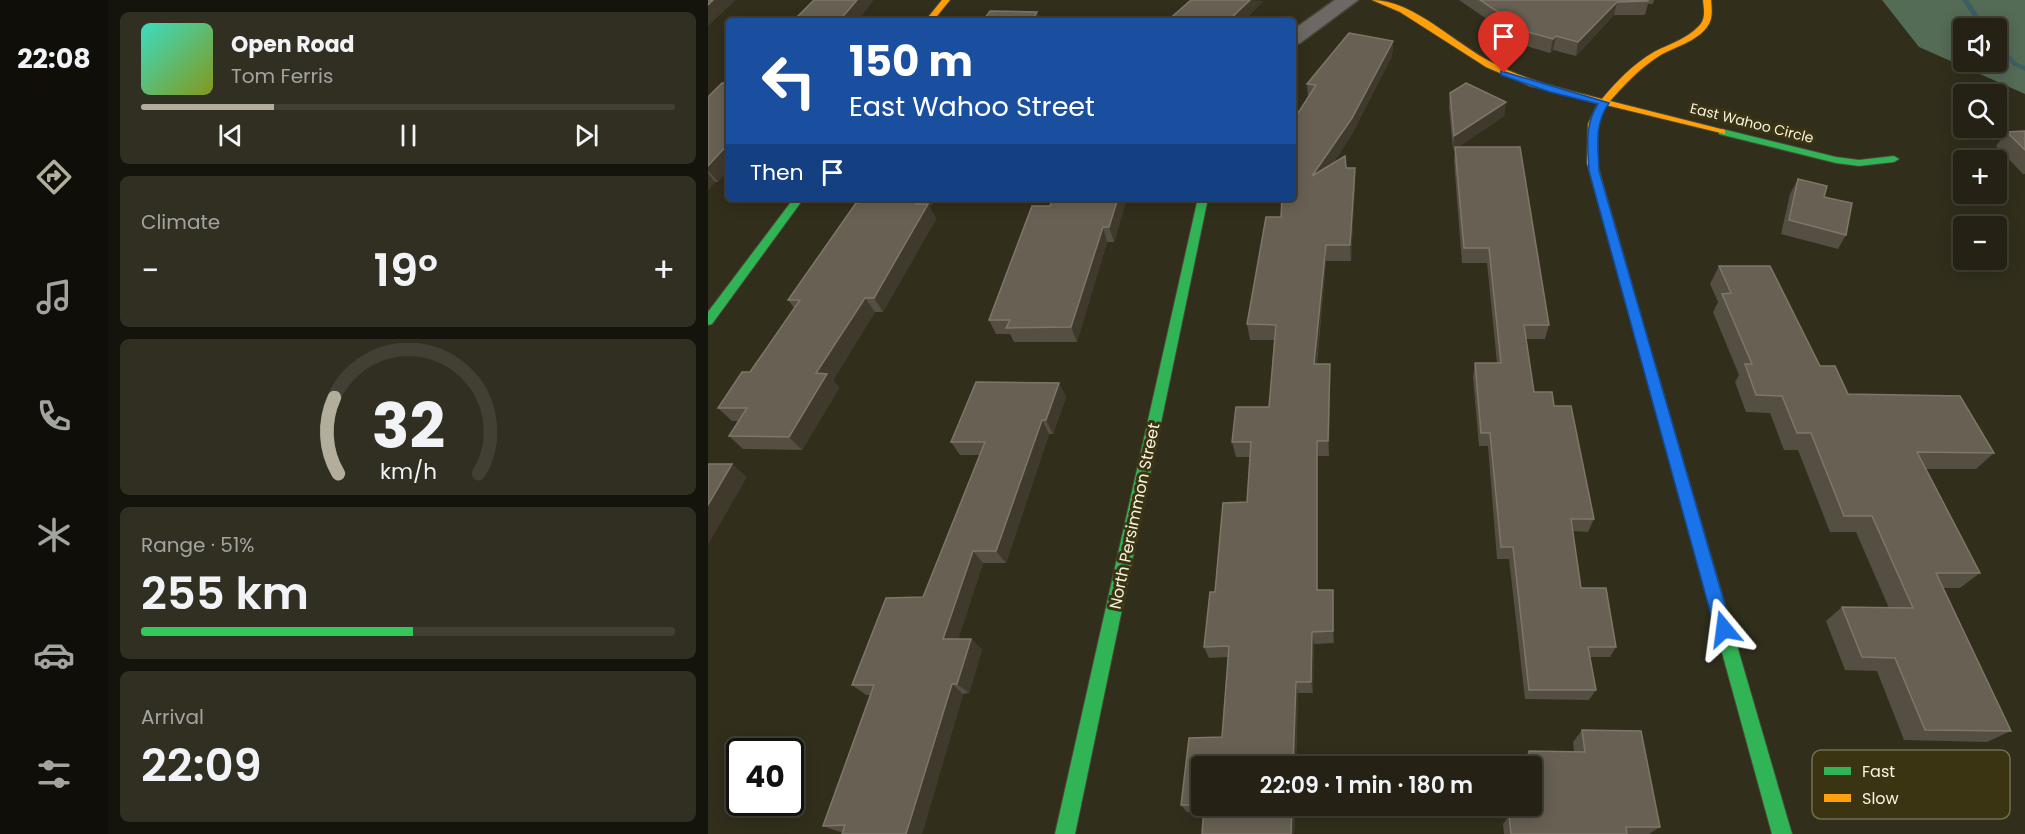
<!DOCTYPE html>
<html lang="en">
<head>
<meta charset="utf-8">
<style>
	:root { --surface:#252215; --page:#312f22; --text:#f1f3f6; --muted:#a3a4a0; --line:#423f34; --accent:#b2ae9b }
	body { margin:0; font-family:Poppins,sans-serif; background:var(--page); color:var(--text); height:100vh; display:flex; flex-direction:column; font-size:22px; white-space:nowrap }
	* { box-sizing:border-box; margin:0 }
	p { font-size:20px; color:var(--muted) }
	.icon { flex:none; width:33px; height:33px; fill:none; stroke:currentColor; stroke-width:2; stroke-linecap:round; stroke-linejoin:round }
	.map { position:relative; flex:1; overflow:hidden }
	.details { display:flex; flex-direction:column; gap:12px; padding:12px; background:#14130c; width:600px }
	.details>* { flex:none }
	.guide { position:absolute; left:18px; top:18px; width:570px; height:183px; border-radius:6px; box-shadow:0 3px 15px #0003,0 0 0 2px var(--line); background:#1a4fa0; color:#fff; overflow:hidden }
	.controls { position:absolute; left:1245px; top:18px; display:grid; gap:12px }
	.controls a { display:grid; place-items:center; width:54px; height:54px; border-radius:6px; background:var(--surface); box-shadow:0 3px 15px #0003,0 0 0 2px var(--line); font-size:30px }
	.speed { position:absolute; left:18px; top:738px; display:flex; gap:12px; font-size:30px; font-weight:700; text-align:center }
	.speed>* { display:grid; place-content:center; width:78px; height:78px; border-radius:50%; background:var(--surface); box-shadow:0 3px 15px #0003,0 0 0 2px var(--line); line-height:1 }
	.speed .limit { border:3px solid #111; border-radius:9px; background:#fff; color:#111 }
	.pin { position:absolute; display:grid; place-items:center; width:51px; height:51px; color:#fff; margin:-62px -26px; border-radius:50% 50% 50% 0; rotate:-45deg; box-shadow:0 0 6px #0007 }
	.pin .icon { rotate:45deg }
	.me { position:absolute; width:66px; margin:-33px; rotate:344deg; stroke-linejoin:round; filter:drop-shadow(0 0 4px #0008) }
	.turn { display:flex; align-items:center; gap:21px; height:126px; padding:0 24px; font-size:27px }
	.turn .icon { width:78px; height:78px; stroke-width:2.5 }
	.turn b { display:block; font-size:42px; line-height:51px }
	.then { display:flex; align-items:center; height:57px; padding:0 24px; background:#0003; gap:12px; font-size:22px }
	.big { font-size:45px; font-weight:600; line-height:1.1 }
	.details .widget { flex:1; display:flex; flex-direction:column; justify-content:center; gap:9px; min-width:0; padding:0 21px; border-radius:9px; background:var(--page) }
	.details .dial { align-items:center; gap:0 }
	.dial svg { height:156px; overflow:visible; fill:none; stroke:var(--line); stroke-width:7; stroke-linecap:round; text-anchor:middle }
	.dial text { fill:var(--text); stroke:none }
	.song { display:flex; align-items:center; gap:18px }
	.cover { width:72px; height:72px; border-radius:9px; background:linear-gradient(135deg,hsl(170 70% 55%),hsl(70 70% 35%)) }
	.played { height:6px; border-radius:3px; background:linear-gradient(90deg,var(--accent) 25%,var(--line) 25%) }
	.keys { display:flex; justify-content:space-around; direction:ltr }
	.heat { display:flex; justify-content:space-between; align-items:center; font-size:33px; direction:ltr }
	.charge { height:9px; border-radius:4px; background:linear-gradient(90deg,#34c759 51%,var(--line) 0) }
	.trip { position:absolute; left:483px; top:756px; width:351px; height:60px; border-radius:6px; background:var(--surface); box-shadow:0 3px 15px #0003,0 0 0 2px var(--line); font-weight:600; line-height:60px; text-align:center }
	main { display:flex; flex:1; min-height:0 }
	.tab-bar { display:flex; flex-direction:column; width:108px; justify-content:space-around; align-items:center; background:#0f0e08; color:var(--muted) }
	.tab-bar .icon { width:42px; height:42px }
	.tab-bar .current { color:var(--accent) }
	.tab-bar b { font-size:27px; color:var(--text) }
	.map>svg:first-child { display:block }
	.forest { fill:#546b56; fill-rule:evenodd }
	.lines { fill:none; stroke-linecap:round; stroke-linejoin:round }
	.stream { fill:#3c5f63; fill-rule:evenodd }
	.street-casing { stroke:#4b4839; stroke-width:3 }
	.fast-casing { stroke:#4b4839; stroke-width:2 }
	.slow-casing { stroke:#4b4839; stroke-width:2 }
	.street { fill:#6d6865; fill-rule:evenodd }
	.fast { fill:#30b455; fill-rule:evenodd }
	.slow { fill:#ff9f0a; fill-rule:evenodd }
	.wall { fill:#554e42 }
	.shaded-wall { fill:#3f3a2c }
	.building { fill:#676053; stroke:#7d7769; stroke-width:1.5 }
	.route { fill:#1a73e8; stroke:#114b97; stroke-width:1.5 }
	.labels { text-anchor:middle; stroke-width:6; stroke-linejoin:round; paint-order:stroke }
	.far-street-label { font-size:14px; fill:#f7f3e0; stroke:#3a3413 }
	.street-label { font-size:16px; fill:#f7f3e0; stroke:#3a3413 }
	.key { fill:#3a3413; stroke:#736d50; stroke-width:1.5 }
	.key-label { font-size:16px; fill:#f7f3e0 }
</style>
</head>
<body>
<main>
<nav class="tab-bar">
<b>22:08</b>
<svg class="icon current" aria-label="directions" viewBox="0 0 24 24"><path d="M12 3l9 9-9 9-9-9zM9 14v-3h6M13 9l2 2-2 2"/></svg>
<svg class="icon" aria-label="music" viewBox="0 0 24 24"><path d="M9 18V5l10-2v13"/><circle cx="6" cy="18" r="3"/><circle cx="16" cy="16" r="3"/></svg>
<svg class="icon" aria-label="phone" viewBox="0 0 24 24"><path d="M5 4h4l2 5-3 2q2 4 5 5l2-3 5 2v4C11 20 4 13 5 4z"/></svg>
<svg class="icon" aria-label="climate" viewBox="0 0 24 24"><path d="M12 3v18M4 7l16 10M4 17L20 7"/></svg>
<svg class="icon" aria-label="car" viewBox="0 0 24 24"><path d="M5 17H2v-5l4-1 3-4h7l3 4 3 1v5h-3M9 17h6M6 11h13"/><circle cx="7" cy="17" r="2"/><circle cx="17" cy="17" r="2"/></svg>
<svg class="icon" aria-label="filters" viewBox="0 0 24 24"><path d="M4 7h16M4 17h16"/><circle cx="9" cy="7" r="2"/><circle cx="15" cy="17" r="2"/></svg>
</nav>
<section class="details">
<div class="widget">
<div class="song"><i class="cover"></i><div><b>Open Road</b><p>Tom Ferris</p></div></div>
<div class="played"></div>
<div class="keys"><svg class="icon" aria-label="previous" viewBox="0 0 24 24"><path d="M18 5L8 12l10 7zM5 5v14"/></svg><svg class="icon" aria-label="pause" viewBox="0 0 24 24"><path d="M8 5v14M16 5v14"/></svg><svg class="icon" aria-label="next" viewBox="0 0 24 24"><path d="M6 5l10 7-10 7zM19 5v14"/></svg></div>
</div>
<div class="widget"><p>Climate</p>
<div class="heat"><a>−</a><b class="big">19°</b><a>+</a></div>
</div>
<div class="widget dial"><svg viewBox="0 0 100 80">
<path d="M14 69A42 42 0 1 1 86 69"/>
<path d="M14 69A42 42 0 0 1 12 30" stroke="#b2ae9b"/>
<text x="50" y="56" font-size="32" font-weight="700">32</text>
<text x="50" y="72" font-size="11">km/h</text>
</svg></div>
<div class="widget"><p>Range · 51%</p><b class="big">255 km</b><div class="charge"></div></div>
<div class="widget"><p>Arrival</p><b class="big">22:09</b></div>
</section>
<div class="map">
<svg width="1317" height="834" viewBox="0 0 1317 834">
	<rect width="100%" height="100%" fill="#312e1c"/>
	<path class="forest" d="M1174,0h143v94l-106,-47zM1256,28h32v34h-32z"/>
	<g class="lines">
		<g class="stream">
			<path d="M1254,0h6l19,28h-6z"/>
			<path d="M1288,41l21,22 8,3v5l-12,-6 -17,-17z"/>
		</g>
		<defs>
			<path id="street" d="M627,0h23l-58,43 -7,2v-15z"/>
			<g id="fast">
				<path d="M1014,129l114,28 23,3 35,-4 5,3 -5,3 -35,4 -23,-3 -117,-29v-4z"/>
				<path d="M86,198h10l-92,126 -4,1v-13z"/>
				<path d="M490,198h10l-133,636h-20z"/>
				<path d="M935,339l6,5 143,490h-20l-135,-490z"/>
			</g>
			<g id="slow">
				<path d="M234,0h8l-17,21h-8z"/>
				<path d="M664,0c42,0 84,45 121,63 34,18 72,26 109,36 15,-18 31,-35 52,-47 15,-8 33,-13 45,-26 7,-7 5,-16 4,-26h8c1,10 2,19 -4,27 -11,15 -33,20 -48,29 -19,12 -34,28 -49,45l115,29v4l-119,-29 -8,19 -1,39 52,181 -2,3 -4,2 -6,-5 -50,-181 1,-39 10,-21 -68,-17 -44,-19 -86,-55z"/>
			</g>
		</defs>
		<use href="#street" class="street-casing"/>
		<use href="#fast" class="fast-casing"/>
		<use href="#slow" class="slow-casing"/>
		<use href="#street" class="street"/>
		<use href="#fast" class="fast"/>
		<use href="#slow" class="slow"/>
	</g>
	<g class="wall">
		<path d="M751,0h195l-1,4h-5l-3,11h-31l-38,41 -23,-6 -3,3 -24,-7z"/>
		<path d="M641,33l44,8 -1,15 -40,78 -19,29 12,-7 1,12h9v16l-4,77h-25l-9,103h13v16l-1,76h-11v134h15l1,53 -20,1 -1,49h-15l-2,73h-94v40h93l-1,28h-92l2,-22h-17l-6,-7 8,-67 33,-1 6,-80 -19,1 -5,-11 6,-55h5l8,-89 24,-1 3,-45h-14l-4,-15 4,-35h33l5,-67h-24l-3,-16 19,-107h15l1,-19h11v-77l15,-24 -1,-13z"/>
		<path d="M742,93l56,9 -2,14 -46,31 91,178 -4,14h-19l8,53 20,14 40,113 -6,13 -15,-1 8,57 35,59 -6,10h-20l6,33 -7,10 -64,-1 -16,-140h-12l-9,-113h-9l-6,-69 2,-14h22l-10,-100h-25l-8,-102 1,-12 -2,1 -4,-43z"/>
		<path d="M0,97l10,85h-3l-7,8z"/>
		<path d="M1317,131v43h-2l-27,-28 11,-14z"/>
		<path d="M1090,179l26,18 22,38 -8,14 -57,-15 9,-40z"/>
		<path d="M345,198h74l-13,44h-7l-30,100h-63l-4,-8h-14l-7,-14 61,-114z"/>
		<path d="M152,203l70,5 6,11 -53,93h-8l-42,68 6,8 -37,62 -59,-1 -14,-13 9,-15h-6l-14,-13 32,-36 45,-63 -7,-9z"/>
		<path d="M1011,266l129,128 146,59 -18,16h-50l54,104 -20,15h-17l68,143 -24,11 -83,-2 -27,-69 -32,-1 -19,-49 16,-14 47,1 -33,-76h-26l-32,-82h-14l-14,-37 -24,-1 -11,-30 4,-7 -26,-63 5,-10 -8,-18z"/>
		<path d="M351,383l7,14 -13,37h-4l-43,129h-23l-25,76h13l11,11 -13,43 -6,1 -41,140h-80l1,-2h-3l-17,-6 48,-131h-5l-14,-10 71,-88 57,-142h-20l-9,-13z"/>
		<path d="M874,730l78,97 -11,7h-145l-1,-10 6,-9h18l-1,-9h6v-40h-10v-4l7,-11 45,1 -1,-10z"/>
	</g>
	<g class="shaded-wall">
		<path d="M5,0h23l-28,26v-21z"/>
		<path d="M149,0h16v1l-15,20h-19z"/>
		<path d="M542,0l14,1 -20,20h-16z"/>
		<path d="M909,2l-3,13 -38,41 2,-14z"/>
		<path d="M329,12l4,9h-9z"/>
		<path d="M848,36l-3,14 -3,3 3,-14z"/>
		<path d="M685,41l-1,15 -40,78 -39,58 -1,-16z"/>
		<path d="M798,102l-2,14 -51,34 1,-14z"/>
		<path d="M21,143v26l-11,13 -10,-12v-4z"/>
		<path d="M647,168v16l-4,77 -1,-16z"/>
		<path d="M0,173l7,9 -7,8z"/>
		<path d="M212,198h16l-6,10 6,11 -53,93 -9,-14z"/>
		<path d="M410,198h9l-13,44 -5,-15z"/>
		<path d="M395,227l4,15 -30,100 -6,-15z"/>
		<path d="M618,245v16l-11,119 -1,-16z"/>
		<path d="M157,298l10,14 -42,68 6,8 -37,62 -13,-13 27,-64z"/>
		<path d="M622,364v16l-1,76 -1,-15z"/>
		<path d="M351,383l7,14 -13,37 -7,-14z"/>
		<path d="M334,420l7,14 -43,129 -10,-12z"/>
		<path d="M609,441l1,15v147l-1,-13z"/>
		<path d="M24,464l15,13 -39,68v-40z"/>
		<path d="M265,551l10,12 -28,87 -12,-11z"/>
		<path d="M625,590l1,12v41l-1,-12z"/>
		<path d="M604,632l2,12 -1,49 -2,-11z"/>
		<path d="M263,639l11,11 -13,43 -12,-9z"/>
		<path d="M588,682l2,11 -2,73h-3z"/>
		<path d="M244,684l11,10 -41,140h-16z"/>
		<path d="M584,806h3l-1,28h-3z"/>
	</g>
	<g class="building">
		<path d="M0,0h5l-5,5z"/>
		<path d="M106,0h43l-18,21h-46z"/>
		<path d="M483,0h59l-22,21h-61z"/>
		<path d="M772,0h168v1l-31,1 -39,40 -22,-6 -3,3 -25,-7z"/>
		<path d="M282,11l47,1 -5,9h-49z"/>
		<path d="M641,33l44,8 -41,77 -40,58 33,-20 1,12h9l-5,77h-24l-12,119h16l-2,77h-11v149h16v41l-21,1 -1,50h-15l-3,84h-91v39h-21l8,-67 33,-1 7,-91 -25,1 6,-55h5l8,-89 24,-1 4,-60h-19l4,-35h33l7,-82 -29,-1 19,-107h15l1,-19h11v-77l23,-36 -9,-1z"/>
		<path d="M14,83h7v60l-21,23v-69z"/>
		<path d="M758,83l40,19 -52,34 -4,-43z"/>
		<path d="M1317,131v19l-18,-18z"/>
		<path d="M747,147h65l29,178h-25l10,67h18l2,14h17l23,113h-23l10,69h25l10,59h-28l8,43h-67l-16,-143h-12l-11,-114h-9l-6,-70h26l-12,-115h-25z"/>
		<path d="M1090,179l29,7 -3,11 28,6 -6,32 -57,-15z"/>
		<path d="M155,198h57l-4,6h12l-54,94h-9l-49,75 11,1 -38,63 -60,-1 18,-28h-29l24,-36h8l50,-72h-12l68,-97h4z"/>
		<path d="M345,198h65l-9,29h-6l-32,100 -65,1 4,-8h-21l43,-114h18z"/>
		<path d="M1011,266h51l50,100h15l13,28 112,2 34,57 -77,-1 63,121h-44l75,158 -86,-1 -30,-72 -33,-1 -20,-50 71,1 -41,-92h-28l-33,-83h-14l-15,-37 -26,-1 -11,-31h7l-30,-70 9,-1z"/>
		<path d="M268,382l83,1 -13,37h-4l-46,131h-23l-30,88h28l-14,45h-5l-46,150h-64l3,-9 -22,1 51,-141h-22l34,-87 37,-1 62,-155h-34z"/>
		<path d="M0,464h24l-24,41z"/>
		<path d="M874,730l59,1 19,96h-34l1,7h-116l-2,-19h26l-3,-37v-12h-2l-1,-15 56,1z"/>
		<path d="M496,806h88l-1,28h-89z"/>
	</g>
	<path class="route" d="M793,71l108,32c-15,21 -11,44 -10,68l133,458 -3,5 -5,3 -6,-3 -3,-5 -126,-458c-1,-23 -5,-46 9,-67l-48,-12 -49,-17z"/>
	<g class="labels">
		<g class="far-street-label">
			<text transform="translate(1044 123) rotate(14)" y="5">East Wahoo Circle</text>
		</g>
		<g class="street-label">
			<text transform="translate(426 516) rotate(-78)" y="6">North Persimmon Street</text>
		</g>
	</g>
	<rect x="1104" y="750" width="198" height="69" rx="9" class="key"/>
	<rect x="1116" y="767" width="27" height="8" fill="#30b455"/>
	<rect x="1116" y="794" width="27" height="8" fill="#ff9f0a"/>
	<g class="key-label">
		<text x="1154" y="777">Fast</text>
		<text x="1154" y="804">Slow</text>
	</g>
</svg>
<div class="controls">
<a><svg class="icon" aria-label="sound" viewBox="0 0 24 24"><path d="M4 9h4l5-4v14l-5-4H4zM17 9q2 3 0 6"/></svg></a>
<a><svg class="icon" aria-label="search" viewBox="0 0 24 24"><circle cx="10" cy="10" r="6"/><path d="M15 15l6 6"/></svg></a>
<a>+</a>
<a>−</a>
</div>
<div class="speed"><div class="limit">40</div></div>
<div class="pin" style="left:796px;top:73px;background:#d93025"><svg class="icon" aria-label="arrive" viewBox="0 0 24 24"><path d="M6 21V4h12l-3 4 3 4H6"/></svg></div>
<svg class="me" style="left:1016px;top:629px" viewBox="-20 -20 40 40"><path d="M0-17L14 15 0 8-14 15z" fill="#1a73e8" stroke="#fff" stroke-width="4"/></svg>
<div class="trip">22:09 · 1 min · 180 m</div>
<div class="guide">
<div class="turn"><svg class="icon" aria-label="left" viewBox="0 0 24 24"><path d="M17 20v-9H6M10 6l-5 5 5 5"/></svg><div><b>150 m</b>East Wahoo Street</div></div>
<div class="then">Then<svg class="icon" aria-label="arrive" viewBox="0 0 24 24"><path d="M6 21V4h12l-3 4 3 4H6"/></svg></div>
</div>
</div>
</main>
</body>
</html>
